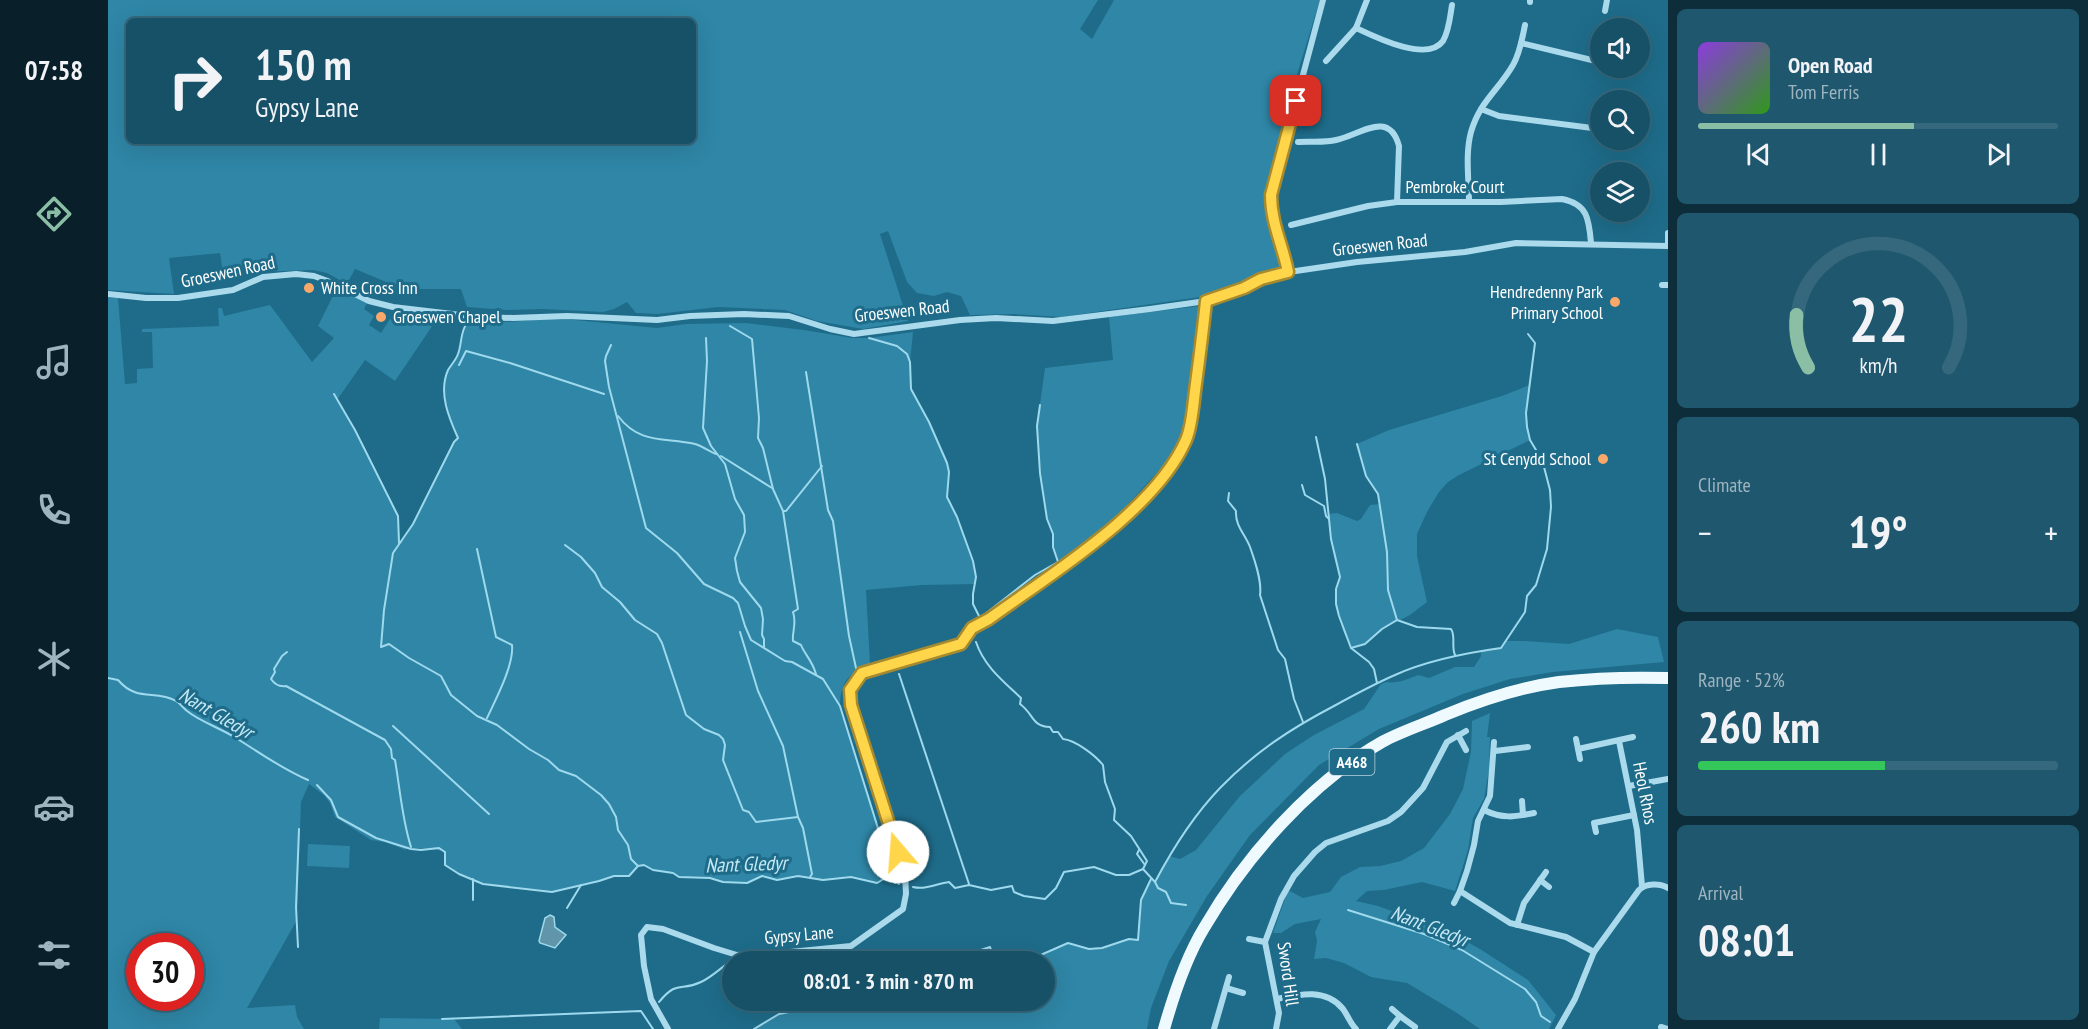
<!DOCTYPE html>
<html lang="en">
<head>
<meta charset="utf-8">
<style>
	:root { --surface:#165168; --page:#1f576e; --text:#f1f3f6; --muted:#9eb5c0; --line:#35687c; --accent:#8abfa5 }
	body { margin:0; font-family:"PT Sans Narrow",sans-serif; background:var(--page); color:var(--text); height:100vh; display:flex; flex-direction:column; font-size:22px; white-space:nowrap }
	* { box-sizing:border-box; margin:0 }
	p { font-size:20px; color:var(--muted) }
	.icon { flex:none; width:33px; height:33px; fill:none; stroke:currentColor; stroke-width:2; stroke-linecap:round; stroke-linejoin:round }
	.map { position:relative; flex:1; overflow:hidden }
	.sheet { display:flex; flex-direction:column; gap:9px; padding:9px; background:#0c2d39; width:420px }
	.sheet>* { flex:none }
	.banner { position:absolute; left:18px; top:18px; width:570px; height:126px; border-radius:9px; box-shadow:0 6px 24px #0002,0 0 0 2px var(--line); background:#165168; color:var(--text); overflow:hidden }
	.buttons { position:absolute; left:1482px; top:18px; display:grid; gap:12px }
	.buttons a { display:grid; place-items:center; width:60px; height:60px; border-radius:50%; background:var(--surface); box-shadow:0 6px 24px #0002,0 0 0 2px var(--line); font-size:30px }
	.speed { position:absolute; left:18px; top:933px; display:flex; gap:12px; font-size:30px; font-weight:700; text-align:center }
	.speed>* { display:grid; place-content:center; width:78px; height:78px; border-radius:50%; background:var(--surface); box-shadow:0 6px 24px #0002,0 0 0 2px var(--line); line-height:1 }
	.speed .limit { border:9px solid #d22; background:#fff; color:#111 }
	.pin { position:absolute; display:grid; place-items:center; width:51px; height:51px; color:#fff; margin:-26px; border-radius:12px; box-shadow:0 3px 9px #0006 }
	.me { position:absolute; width:66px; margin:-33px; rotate:342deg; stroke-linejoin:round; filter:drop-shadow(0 0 4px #0008) }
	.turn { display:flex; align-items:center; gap:21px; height:126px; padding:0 30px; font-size:27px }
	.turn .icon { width:78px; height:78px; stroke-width:2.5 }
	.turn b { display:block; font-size:42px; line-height:51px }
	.big { font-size:45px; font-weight:700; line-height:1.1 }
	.sheet .tile { flex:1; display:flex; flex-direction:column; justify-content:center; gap:9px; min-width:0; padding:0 21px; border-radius:9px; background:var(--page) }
	.sheet .dial { align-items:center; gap:0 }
	.dial svg { height:156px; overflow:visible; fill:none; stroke:var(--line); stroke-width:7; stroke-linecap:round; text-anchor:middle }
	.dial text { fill:var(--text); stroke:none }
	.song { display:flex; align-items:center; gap:18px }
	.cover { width:72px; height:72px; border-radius:9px; background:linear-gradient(135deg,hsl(270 70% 55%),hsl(110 70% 35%)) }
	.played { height:6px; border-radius:3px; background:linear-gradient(90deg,var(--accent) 60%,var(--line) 60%) }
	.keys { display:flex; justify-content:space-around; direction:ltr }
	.heat { display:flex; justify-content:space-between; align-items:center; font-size:33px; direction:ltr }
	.charge { height:9px; border-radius:4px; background:linear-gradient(90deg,#34c759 52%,var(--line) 0) }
	.trip { position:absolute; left:614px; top:951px; width:333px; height:60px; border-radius:30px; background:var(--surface); box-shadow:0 6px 24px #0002,0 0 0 2px var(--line); font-weight:700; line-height:60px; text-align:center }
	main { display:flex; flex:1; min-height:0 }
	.menu { display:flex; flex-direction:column; width:108px; justify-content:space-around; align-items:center; background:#09202a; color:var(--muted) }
	.menu .icon { width:42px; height:42px }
	.menu .current { color:var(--accent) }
	.menu b { font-size:27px; color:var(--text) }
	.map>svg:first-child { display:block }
	.green { fill:#2f86a6; fill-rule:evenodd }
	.water { fill:#6196aa; stroke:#9ed9ed; stroke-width:1.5 }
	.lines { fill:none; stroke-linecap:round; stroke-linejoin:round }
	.stream { stroke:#9ed9ed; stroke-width:2 }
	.minor { stroke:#aadaec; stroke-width:6 }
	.primary { stroke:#effafe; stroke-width:12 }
	.route-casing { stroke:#a68a30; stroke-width:15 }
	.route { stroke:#ffd54a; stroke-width:10 }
	.poi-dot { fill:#faa86a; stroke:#1e6c8a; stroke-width:2 }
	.labels { text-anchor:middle; stroke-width:6; stroke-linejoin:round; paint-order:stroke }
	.shield { fill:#1e6c8a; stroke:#bcd3dc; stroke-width:1.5 }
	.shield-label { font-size:16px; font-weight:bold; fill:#fff }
	.street-label { font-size:18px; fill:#fff; stroke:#1e6c8a }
	.poi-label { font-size:18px; fill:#fff; stroke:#1e6c8a; text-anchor:start }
	.water-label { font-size:20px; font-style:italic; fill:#c5e9f5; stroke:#1e6c8a }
</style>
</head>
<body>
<main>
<nav class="menu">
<b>07:58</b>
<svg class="icon current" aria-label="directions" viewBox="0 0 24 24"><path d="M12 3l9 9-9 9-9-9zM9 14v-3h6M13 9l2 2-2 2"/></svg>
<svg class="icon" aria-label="music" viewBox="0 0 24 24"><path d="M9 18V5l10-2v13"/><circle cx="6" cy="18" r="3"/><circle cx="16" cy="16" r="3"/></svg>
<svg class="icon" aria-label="phone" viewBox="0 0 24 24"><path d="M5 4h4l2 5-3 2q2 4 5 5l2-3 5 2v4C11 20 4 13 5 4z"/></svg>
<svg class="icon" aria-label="climate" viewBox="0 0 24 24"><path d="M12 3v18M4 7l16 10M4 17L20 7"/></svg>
<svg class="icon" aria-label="car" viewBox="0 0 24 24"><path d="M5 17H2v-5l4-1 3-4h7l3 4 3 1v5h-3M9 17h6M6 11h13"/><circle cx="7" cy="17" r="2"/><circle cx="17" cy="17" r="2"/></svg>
<svg class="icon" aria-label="filters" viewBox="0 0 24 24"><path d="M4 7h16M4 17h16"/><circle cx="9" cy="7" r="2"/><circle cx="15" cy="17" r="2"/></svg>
</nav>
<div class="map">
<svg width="1560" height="1029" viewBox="0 0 1560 1029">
	<rect width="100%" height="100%" fill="#1e6c8a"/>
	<g class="green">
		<path d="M0,0h990l-18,29 12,10 22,-39h206l-26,84 -2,23 -17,60 -8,38 4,27 11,23v13l-3,3 -29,8 -7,6 -43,12 -139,20 -49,-3 -42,1 -9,-19 -14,-4 -13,4 -17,-3 -10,-11 -19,-51 -8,3 28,87 -45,8 -46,-8 -32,-11 -67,-3 -60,7 -22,-1 -9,-11 -13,7 -11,3 -60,-3 -36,1 -40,-3 -6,-18h-51l-19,-5 -36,-15 -8,15 -20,-11 -14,-3 -90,3 -3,-20 -51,5 5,36 -66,-4zM21,21h564v120h-564z"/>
		<path d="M229,288l30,15 -3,6 10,7 -5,9 12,8 9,-14 4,2 2,-4 5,3 5,-8 33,4 -44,65 -30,-21 -28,40 18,30 43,86 2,27c13,-10 44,-82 54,-101l4,-4c-10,-20 -17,-42 -11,-64 3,-8 9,-14 12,-21 4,-15 -1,-24 14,-34l35,3 38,-3 29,1 82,8 29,-4 60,-1 58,7 48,8h17l44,-6 -3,30 1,27 18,33 18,41 2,9 -2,25 10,20 15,44 4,16 -1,7 -53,1 -56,5 4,74c-22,11 -29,16 -30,42l55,177 -8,-6 -10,6 -26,-6 -28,3 -25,-4 -21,4 -15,-4 -15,7 -24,-1 -13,-4 -31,-1 -6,-4 -20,-3 -9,-5 -6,1 -9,10h-15l-15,5 -47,11 -69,-8 -24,-10 -14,-9v-12c-10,-7 -25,-2 -38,-6l-1,3 -21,-8 -14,-2 -36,-23 -5,-14 -6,-8 -15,-11 -8,18 -4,118 -50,88 48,-3 2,12 7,12h-196v-732l10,1 7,86 12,-1v-14l16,-1 -1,-36h-10v-3l77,-3 -1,-18h4l2,8 46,-11 42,57 22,-24 -16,-12zM32,946h50v52h-50z"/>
		<path d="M1092,306l-10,103 -8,29 -12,20 -58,64 -20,17 -34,23 -5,-15v-13l-6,-15 -8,-65 -2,-28 8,-58 68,-8 -4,-43z"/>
		<path d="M1422,385l-4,28 4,27 -71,35 -11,7 -9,10 -12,20 -10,22v22l10,46 -17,13 -28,14 -17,15 -14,4 -8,-17 -7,-27v-15l4,-12 -6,-21 -5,-37v-5l8,-1 20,8 4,-2 9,-14 10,-1 -2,-10 -12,-18 -9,-32 32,-14 113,-34z"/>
		<path d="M1509,629l41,8 6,25 -111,10 -43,7 -47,15 -84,35 -60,36 -69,70 -43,61 -38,65 -18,47 -4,21h-393l25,-15 15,-3 8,-9 5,-1 237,-1v-38l-100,-1 46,-14 3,8 4,3 21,-3 18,2 32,-14 21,6 13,-1 27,-9 9,1c1,-23 1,-42 14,-62l4,3 13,-25 11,3 16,-9 44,-54 45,-42 29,-19 50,-26 17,-25 5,-2c10,2 23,-3 32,-7l11,3 26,-11h19l7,-11v-5l20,-3 4,-7h20l44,3z"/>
		<path d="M1382,713l-3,24h3l-1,33 -5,29 -11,19 -5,32 -13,41 -33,-9 -38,8 -17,1 -11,10 22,5 71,26 31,17 48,31 28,35 -7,14h-69l-23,-16 -50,-30 -36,-6 -27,-14 -18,-5 -12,1 3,-18 -2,-9 6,-13 -26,5 -14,9h-8l15,-43 15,8 27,-6 11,-15 19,-10 20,-1 21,-5 23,-13 26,-34 13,-25 8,-37 1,-31z"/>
		<path d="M200,844l42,2 -1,22 -42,-2z"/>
		<path d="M272,1018l74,1 8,10h-83z"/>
	</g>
	<path class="water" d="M442,915l4,2 1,10 11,8 -11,13 -15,-5 -1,-2 6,-23z"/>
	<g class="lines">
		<g class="stream">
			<path d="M359,323c-7,9 -5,21 -9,31 -2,6 -7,11 -10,16 -10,23 1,48 10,68l-4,4 -41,82 -20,29 -9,57 -3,37 8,-3 20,14 32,18 10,19 26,21 20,9 32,24 19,11 11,10 17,6 25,19 8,9 7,13 2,13 10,15 3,14 7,7"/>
			<path d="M622,326l22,13 7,79 -1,20 5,10 10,41 10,22 15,98 -5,3c4,11 -1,19 0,29l8,4c4,10 11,15 15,29"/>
			<path d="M598,338l1,23 -4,67 8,18 14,18 10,35 9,16 1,17 -10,26 2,13 3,11 21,26 2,11 -1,16 2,4v8"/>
			<path d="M761,338l28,8 10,8 3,8 1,27 18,33 18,41 2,9 -2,25 10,20 16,44 3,16 -3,17v10l7,14 55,-43 23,-13 -5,-15v-13l-6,-15 -7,-46 -3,-47 3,-21"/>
			<path d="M503,345l-5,11 -1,5 4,26 37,141 31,25 27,31 29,14 5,5 7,23 6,14 34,21 7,1 31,17 17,27 55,177"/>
			<path d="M351,365l7,-14 44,12 94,31"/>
			<path d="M698,372l22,138 5,11 16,115 7,32"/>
			<path d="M226,394l21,36 43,86 1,27"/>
			<path d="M510,416c22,29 47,21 77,28 7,2 14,7 21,10"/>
			<path d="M1208,437l9,42 6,60 9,38 -4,12v15l3,12 12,32 18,14 5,7 3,14"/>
			<path d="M1249,444l9,32 12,18 9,58 1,38 9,30"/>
			<path d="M613,456l51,32"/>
			<path d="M1194,485l3,10 19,11 2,10 3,3"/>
			<path d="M1121,493l-1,8 8,10c-1,15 9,23 14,36 5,14 12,34 10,48l18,55 7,9 9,40 9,23"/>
			<path d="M675,511h3l36,-45"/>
			<path d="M457,545l16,12 14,16 7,14 18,15 15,18 22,14 5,9 24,72 18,14 15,6 4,4 2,6 -2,15 20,50 6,2 7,10 42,-5"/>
			<path d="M369,549l19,88 16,8c2,20 -16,54 -25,73"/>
			<path d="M632,632l18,59 25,55 15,71 5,11 9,46 -2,3"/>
			<path d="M868,642c8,24 27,39 45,56l-1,6c14,10 11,22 30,23l3,5h5l5,7c12,1 32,16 40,26l2,17 10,27 -1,11 17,16 16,25 -4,8"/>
			<path d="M1243,648l14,-4 17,-15 15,-9 20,7 34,2c5,7 0,18 4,26"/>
			<path d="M179,652l-5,4 -8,13 1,3 -4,7c4,6 9,8 15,7l99,54 6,9 1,9 3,2c5,29 7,59 16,87"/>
			<path d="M791,674l70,210"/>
			<path d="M0,678l10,2c20,23 37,9 58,21 5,3 7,7 11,10 14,11 33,17 49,27 24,15 46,31 72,42"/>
			<path d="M285,726l96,88"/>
			<path d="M209,785l14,15 7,17 38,21 35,11 10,1 18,-2 6,4v13l14,9 24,10 69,8 47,-11 15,-5h15l9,-10 6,-1 9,5 20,3 6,4 31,1 13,4 24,1 15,-7 15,4 21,-4 25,4 28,-3 26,6 10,-6 12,7"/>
			<path d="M1031,850l-2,4 8,11"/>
			<path d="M1047,882c18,-34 38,-66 65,-94 35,-36 70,-59 114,-82 20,-11 40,-22 61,-31 33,-15 70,-22 106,-27l24,-36 2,-16 9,-11 11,-36 4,-42 -1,-17 -6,-23 -8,-11v-6l-6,-10 -3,-13 -1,-14 9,-70 -7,-9"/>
			<path d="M805,887c12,3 23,-3 36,-5l6,6 14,-3 22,5 21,-4 2,6 10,4 21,3 11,-11 8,-16 30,-5 22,8h13l14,-6 12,13 3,6 8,4 5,11 15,2"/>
			<path d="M365,900v-21"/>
			<path d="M459,908l14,-23"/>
			<path d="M1240,910l76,24 38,16 63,39 11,13 5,14 9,6"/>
			<path d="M190,947l-2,-40 3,-78"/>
			<path d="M836,962l46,-15 3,8 4,3 21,-3 18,2 32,-14 21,6 13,-1 27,-9 9,1 3,-40 10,-21"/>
			<path d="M551,1002c19,-23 21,-10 42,-20 11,-5 21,-15 31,-22"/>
			<path d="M334,1019l199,-8 12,18"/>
			<path d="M646,1029l25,-15 15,-3 8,-9 5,-2"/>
		</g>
		<g class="minor">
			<path d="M1422,2v-2"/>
			<path d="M1497,11l2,-11"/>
			<path d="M1248,28c19,9 71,35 87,13 6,-10 7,-24 9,-36"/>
			<path d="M1413,43l79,19"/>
			<path d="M1218,61l30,-33 11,-28"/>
			<path d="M1518,68l6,1"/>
			<path d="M1373,109l18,7 101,13"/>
			<path d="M1190,142c13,-1 26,1 38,-2 24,-5 53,-31 63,6l-2,56"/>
			<path d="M1361,202c0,-22 -4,-48 2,-70 9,-31 27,-41 42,-67 7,-12 9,-26 12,-40"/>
			<path d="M1183,225l77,-19 29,-4h104l61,-3c26,5 27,21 29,44"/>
			<path d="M1560,246v-13"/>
			<path d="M1181,272c-6,-26 -18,-49 -18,-77l52,-195"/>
			<path d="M1554,285h6"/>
			<path d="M0,294l38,4h32l55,-8 30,-13 33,-3 18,2 19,7 36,18 24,6 85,10 35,1 54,-2 90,4 33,-4 54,-2 45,2 41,13 24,5 106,-14 36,-2 57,3 97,-12 56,-8 38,-13 17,-9 28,-7 68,-10 108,-10 51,-9 152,3"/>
			<path d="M1350,735l8,15"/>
			<path d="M1468,739l2,10"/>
			<path d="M1511,741l18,89 5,56"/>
			<path d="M1387,751l33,-4"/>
			<path d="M1472,759l-2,-10 55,-12"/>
			<path d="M1521,786l39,-7"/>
			<path d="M1414,801l1,14"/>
			<path d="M1376,810c18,9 31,7 50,3"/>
			<path d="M1488,832l-2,-9 40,-8"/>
			<path d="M1432,880l9,7"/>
			<path d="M1352,891l50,32 56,14 28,15"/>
			<path d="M1346,903l6,-12 7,-20 7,-26 4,-24 12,-25 4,-54"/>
			<path d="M1409,925l7,-22 22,-31"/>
			<path d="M1141,939l16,3"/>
			<path d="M1118,988l17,5"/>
			<path d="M1169,999c23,-5 49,-11 66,10 5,7 7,14 13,20"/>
			<path d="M1284,1009l8,7"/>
			<path d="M1553,1027l7,2"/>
			<path d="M560,1029l-17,-30 -7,-33 -3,-31 6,-8 16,2 51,19 23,7 53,-3 61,-6 52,-37 3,-15 -1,-21 -54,-168 -1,-15 12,-17 99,-29 11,-16 17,-9c62,-45 166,-107 197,-179 7,-16 8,-36 10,-53 4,-29 7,-58 10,-86"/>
			<path d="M1106,1029l15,-52"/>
			<path d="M1168,1029l3,-16 -14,-71 16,-43 13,-23 21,-24 11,-9 62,-22 13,-9 22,-24 24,-46 19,-11"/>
			<path d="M1282,1029l10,-13 15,11"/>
			<path d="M1450,1029l17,-30 19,-47 45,-62c7,-7 21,-7 29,-2"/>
		</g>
		<path class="primary" d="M1056,1029c9,-32 23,-73 40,-101 42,-72 106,-145 178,-186 20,-11 43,-18 63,-27 34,-14 77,-28 114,-33 36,-4 73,-5 109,-4"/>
	</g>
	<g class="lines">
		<defs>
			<path id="route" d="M790,852l-47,-147 -1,-15 12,-17 99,-29 11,-16 17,-9c62,-45 166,-108 197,-179 6,-14 7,-33 9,-49 4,-30 8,-60 11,-90l38,-13 17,-9 27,-7c-5,-26 -17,-49 -17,-77l25,-94"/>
		</defs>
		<use href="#route" class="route-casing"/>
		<use href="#route" class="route"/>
	</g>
	<g class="poi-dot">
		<circle cx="201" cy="288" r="6"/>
		<circle cx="1507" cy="302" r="6"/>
		<circle cx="273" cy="317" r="6"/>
		<circle cx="1495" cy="459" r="6"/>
	</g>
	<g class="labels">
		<rect class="shield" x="1221.5" y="749" width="45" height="26" rx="4.5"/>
		<g class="shield-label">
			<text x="1244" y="768">A468</text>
		</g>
		<g class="street-label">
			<text x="1347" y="193">Pembroke Court</text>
			<text transform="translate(1272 245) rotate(-6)" y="6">Groeswen Road</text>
			<text transform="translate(120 272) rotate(-12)" y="6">Groeswen Road</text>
			<text transform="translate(794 311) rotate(-6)" y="6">Groeswen Road</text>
			<text transform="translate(1537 793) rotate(79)" y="6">Heol Rhos</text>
			<text transform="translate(691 935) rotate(-5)" y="6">Gypsy Lane</text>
			<text transform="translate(1180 974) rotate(82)" y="6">Sword Hill</text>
		</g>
		<g class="poi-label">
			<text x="213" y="294">White Cross Inn</text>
			<text x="1495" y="298" text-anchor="end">Hendredenny Park<tspan x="1495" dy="21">Primary School</tspan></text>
			<text x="285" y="323">Groeswen Chapel</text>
			<text x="1483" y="465" text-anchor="end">St Cenydd School</text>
		</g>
		<g class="water-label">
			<text transform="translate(108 713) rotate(30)" y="7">Nant Gledyr</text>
			<text transform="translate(638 864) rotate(-2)" y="7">Nant Gledyr</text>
			<text transform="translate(1322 926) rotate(21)" y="7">Nant Gledyr</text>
		</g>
	</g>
</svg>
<div class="buttons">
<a><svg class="icon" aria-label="sound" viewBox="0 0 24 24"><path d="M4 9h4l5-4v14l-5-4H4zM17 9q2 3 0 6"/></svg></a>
<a><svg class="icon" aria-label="search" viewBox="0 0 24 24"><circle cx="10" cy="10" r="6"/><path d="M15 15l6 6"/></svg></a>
<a><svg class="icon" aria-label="layers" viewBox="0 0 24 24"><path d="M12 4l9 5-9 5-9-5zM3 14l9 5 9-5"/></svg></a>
</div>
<div class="speed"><div class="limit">30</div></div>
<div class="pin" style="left:1188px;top:101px;background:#d93025"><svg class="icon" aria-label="arrive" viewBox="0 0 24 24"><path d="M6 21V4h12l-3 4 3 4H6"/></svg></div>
<svg class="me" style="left:790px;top:852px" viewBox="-20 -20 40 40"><circle r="19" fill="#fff"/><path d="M0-13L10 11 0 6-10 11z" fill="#ffd54a"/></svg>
<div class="trip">08:01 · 3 min · 870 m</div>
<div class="banner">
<div class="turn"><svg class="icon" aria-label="right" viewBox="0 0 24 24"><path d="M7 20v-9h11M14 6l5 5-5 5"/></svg><div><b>150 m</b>Gypsy Lane</div></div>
</div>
</div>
<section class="sheet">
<div class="tile">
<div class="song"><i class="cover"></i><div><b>Open Road</b><p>Tom Ferris</p></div></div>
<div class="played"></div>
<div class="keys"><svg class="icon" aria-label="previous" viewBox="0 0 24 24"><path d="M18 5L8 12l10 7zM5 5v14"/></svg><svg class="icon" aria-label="pause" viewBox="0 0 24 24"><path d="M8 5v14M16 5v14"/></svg><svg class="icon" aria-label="next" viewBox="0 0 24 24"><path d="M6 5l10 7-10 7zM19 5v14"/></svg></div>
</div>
<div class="tile dial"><svg viewBox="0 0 100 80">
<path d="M14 69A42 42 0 1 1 86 69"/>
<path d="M14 69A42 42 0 0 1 8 42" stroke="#8abfa5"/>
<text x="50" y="56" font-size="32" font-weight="700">22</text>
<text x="50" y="72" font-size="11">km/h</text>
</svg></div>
<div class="tile"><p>Climate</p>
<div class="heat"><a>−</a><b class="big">19°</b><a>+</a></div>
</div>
<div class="tile"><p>Range · 52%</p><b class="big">260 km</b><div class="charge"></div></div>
<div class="tile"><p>Arrival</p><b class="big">08:01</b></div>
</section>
</main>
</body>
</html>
